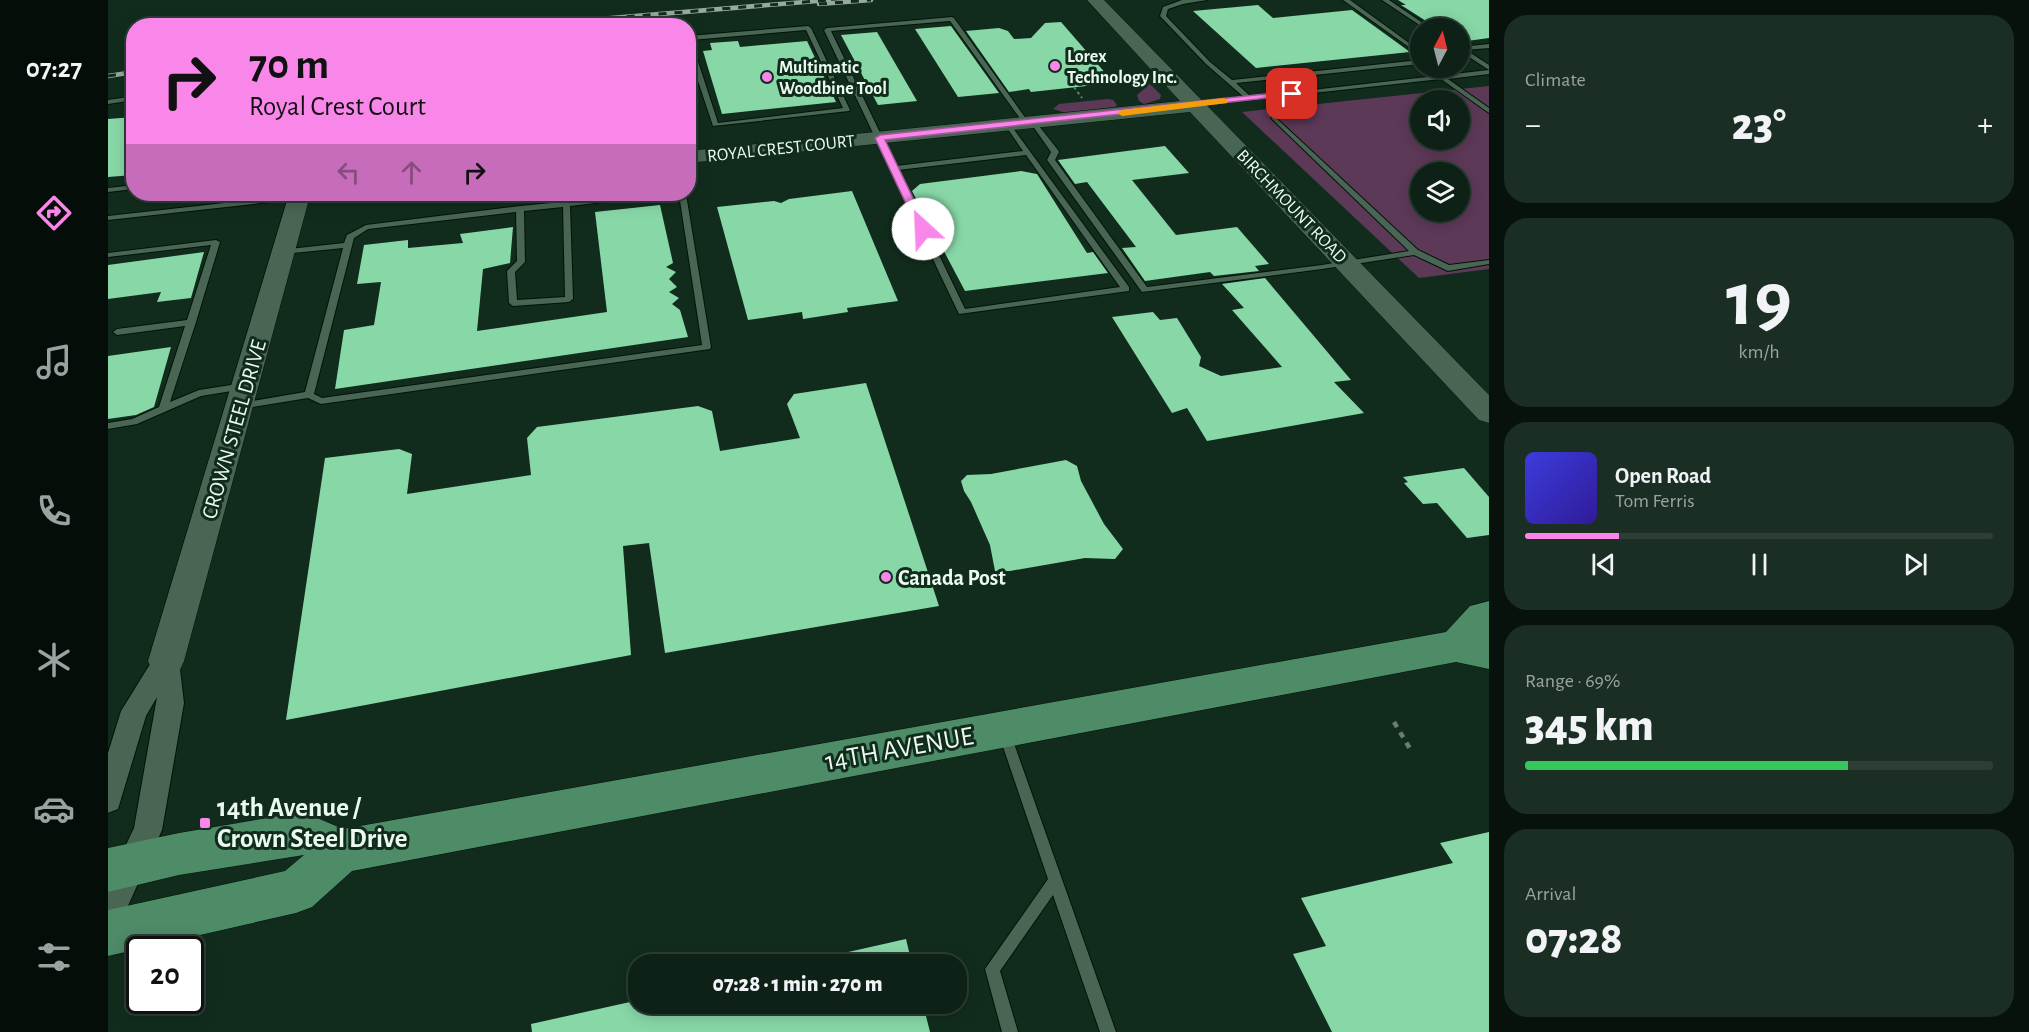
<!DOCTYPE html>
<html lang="en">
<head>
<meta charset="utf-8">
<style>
	:root { --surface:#0d2116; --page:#1b2e23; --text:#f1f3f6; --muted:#9aa3a1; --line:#2d3e35; --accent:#f987e9 }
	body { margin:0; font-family:"Alegreya Sans",sans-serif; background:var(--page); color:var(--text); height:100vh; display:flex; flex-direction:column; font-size:22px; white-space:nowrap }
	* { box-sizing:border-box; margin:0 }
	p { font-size:20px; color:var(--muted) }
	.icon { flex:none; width:33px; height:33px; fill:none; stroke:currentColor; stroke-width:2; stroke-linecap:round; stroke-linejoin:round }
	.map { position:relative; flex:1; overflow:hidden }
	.drawer { display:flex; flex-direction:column; gap:15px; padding:15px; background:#07120c; width:540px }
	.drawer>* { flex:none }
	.top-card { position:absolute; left:18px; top:18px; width:570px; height:183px; border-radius:24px; box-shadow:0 3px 15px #0003,0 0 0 2px var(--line); background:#f987e9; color:#111; overflow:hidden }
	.needle { width:39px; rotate:7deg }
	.buttons { position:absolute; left:1302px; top:18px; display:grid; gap:12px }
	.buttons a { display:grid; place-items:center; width:60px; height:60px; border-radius:50%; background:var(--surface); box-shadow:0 3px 15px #0003,0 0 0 2px var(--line); font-size:30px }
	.speed { position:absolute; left:18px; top:936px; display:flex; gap:12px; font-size:30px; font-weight:700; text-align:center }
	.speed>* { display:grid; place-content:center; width:78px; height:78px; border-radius:50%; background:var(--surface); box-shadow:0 3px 15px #0003,0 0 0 2px var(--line); line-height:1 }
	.speed .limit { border:3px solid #111; border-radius:9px; background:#fff; color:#111 }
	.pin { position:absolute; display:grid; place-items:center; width:51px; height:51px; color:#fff; margin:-26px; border-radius:12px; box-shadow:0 3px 9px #0006 }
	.me { position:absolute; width:66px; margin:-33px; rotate:335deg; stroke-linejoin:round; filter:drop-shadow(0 0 4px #0008) }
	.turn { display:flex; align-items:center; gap:21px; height:126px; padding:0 24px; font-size:27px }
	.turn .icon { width:78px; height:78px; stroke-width:2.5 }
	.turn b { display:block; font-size:42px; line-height:51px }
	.lanes { display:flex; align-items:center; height:57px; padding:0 24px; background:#0003; justify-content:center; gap:30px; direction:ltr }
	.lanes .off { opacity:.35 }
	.big { font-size:45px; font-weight:800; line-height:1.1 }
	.drawer .card { flex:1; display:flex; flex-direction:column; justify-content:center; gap:9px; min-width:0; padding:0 21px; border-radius:24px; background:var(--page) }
	.drawer .dial { align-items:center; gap:0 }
	.dial b { font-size:78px; line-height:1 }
	.song { display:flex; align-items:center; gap:18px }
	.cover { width:72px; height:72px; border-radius:9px; background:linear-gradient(135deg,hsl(240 70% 55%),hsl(250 70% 35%)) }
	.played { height:6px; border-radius:3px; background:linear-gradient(90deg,var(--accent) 20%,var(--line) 20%) }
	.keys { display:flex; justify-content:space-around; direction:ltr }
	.heat { display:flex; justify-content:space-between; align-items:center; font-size:33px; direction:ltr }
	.charge { height:9px; border-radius:4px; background:linear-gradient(90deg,#34c759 69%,var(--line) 0) }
	.trip { position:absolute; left:520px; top:954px; width:339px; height:60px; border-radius:24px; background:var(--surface); box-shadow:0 3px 15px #0003,0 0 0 2px var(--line); font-weight:800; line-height:60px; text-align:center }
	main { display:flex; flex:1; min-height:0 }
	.tabs { display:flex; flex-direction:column; width:108px; justify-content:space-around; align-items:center; background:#050d09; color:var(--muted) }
	.tabs .icon { width:42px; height:42px }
	.tabs .selected { color:var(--accent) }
	.tabs b { font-size:27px; color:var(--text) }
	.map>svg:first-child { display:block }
	.green { fill:#5d3958; fill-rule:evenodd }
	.building { fill:#88d7a7 }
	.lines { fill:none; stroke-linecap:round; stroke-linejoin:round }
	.lane-casing { stroke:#001407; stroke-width:2 }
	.street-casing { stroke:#001407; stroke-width:2 }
	.secondary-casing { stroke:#001407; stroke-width:1 }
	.primary-casing { stroke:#001407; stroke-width:1 }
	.path-far1 { stroke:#687e71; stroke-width:2; stroke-dasharray:3 3; stroke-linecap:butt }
	.path { stroke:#687e71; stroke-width:4.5; stroke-dasharray:6 6; stroke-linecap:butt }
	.lane { fill:#496553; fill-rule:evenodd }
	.street { fill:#496553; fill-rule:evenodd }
	.secondary { fill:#496553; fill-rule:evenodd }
	.primary { fill:#4e8b67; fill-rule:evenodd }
	.rail-casing { stroke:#96aa9e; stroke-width:4.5 }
	.rail { stroke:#112c1d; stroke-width:3; stroke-dasharray:8; stroke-linecap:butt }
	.route { fill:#f987e9; stroke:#a25897; stroke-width:1.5 }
	.slow { fill:#f59e0b }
	.poi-dot { fill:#f987e9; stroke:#112c1d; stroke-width:2 }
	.labels { text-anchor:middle; stroke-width:6; stroke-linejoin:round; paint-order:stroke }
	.far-poi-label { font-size:18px; font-weight:bold; fill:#eafaef; stroke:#112c1d; text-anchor:start }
	.far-street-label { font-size:18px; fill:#eafaef; stroke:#112c1d }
	.street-label { font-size:22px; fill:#eafaef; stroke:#112c1d }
	.poi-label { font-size:22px; font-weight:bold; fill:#eafaef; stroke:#112c1d; text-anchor:start }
	.near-street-label { font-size:27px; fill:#eafaef; stroke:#112c1d }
	.near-poi-label { font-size:27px; font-weight:bold; fill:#eafaef; stroke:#112c1d; text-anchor:start }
</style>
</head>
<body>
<main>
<nav class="tabs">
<b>07:27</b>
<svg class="icon selected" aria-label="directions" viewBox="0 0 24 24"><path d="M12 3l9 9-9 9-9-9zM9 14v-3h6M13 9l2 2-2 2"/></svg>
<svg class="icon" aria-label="music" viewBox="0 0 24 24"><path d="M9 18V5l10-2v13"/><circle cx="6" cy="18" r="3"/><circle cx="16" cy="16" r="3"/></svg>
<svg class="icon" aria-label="phone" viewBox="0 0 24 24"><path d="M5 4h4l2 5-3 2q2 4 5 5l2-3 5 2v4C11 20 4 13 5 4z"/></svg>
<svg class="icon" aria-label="climate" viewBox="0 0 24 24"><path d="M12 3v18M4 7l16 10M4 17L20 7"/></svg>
<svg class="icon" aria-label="car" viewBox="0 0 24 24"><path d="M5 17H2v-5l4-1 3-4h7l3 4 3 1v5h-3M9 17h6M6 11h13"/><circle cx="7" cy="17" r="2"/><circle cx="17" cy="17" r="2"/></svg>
<svg class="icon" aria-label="filters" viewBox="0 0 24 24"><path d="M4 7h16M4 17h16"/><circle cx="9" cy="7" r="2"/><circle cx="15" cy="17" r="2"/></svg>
</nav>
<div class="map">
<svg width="1381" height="1032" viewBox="0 0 1381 1032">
	<rect width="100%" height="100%" fill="#112c1d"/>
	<g class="green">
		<path d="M1035,84h7l11,11 -1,4 -16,5 -5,-3 -2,-6 7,-6z"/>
		<path d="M1381,86v183l-70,9 -177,-166zM1312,100h40v40h-40zM1312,172h40v40h-40z"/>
		<path d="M1000,99l5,1 4,5 -2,2 -49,6 -13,-4 6,-5z"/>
	</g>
	<g class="building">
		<path d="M1290,0h91v38l-29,4v-14h-23l-36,-23h5z"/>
		<path d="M1150,5l15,13 79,-8 58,42 -154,16 -63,-57z"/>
		<path d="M953,22l53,61 -83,9 -2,-3 -20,3 -43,-61 33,-3 9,3 6,8 17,-1 14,-15z"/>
		<path d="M843,26l48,67 -41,4 -43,-68z"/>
		<path d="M769,32l40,69 -39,4 -37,-70z"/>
		<path d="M630,41l2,6 67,-6 29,61 -114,12 -19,-63 9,-1 -2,-7z"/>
		<path d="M26,117v58l-26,2v-58z"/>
		<path d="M1057,146l24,27 -57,7 44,55 61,-8 32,37 -14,2 4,5 -45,5 -4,-4 -65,9 -23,-33 14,-1 -49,-65 -12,2 -17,-24z"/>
		<path d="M913,171l16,3 50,79 6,-1 15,21 -143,18 -53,-100 8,-7z"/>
		<path d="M744,191l46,110 -51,7 1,4 -45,7 -1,-7 -54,8 -31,-113 57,-6 7,2 8,-4z"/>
		<path d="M552,205l13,58 -7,4 10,5 -7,7 8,8 -8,5 10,6 -7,6 8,6 8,27 -353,52 9,-59 30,-5 7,-43 -24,2 7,-39 44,-5v8l55,-5 -3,-9 53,-7 -3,36 -27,6 -6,62 130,-19 -12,-100z"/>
		<path d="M96,252l-13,46 -34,4 4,-10 -53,7v-34z"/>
		<path d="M1157,278l86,102 -17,2 30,31 -157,28 -20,-33 -15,5 -60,-96 41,-5 7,8 17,-2 24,39 -2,9 22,10 61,-9 -50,-57 12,-2 -22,-24z"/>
		<path d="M63,347l-17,60 -18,8 -28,4v-63z"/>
		<path d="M758,383l73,223 -274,47 -16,-110 -26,3 8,109 -345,65 39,-262 74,-9 13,5 -5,40 124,-19 -4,-37 10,-11 161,-21 14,5 8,40 80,-13 -13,-34 7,-10z"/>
		<path d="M958,460l11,6 4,15 23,43 19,25 -8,10 -30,-1 -75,13h-15l-5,-26 -19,-43 -7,-11 -3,-10 6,-6 24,-1z"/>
		<path d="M1356,468l25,29v38l-22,3 -30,-35 -14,1 -19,-21 4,-1 -5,-5z"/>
		<path d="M1381,832v200h-157l-39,-78 33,-8 -25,-48 152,-35 -13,-20z"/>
		<path d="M798,939l6,25h-85l-1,-7z"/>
		<path d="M531,1000v4h284l7,28h-398l-1,-8z"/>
	</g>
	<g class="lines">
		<defs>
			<g id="lane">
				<path d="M1074,0h25l-24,4 -15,5 -2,7 44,46 22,18 188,-20v4l-184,19 15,14 238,-27v4l-41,5 41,29v5l-48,-34 -247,27v-2l2,-1 49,-5 -39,-34 -46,-48 3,-9z"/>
				<path d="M1235,0h7l70,51v4z"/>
				<path d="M1274,0h7l41,28h-6z"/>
				<path d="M844,17l2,1 75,105 -5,1 -74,-103 -119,10 65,135 127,-15 -18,-26 5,-1 119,163v4l-170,23 -135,-284 3,-2zM918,155l94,132 -155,22 -67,-139z"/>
				<path d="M700,26l3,2 39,82 -1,1 -136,15 -25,-75v-15zM698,30l37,78 -125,15 -27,-83z"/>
				<path d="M1381,44v4l-23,2 23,15v5l-29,-19v-4z"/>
				<path d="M26,96v4l-26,4v-4z"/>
				<path d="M1166,116l144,134 31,15 40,-5v4l-41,7 -34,-16 -92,14 -180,23 -95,-132 4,-8 -21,-30 5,-1 23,29 1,2 -4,8 92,127 175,-22 87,-14 -137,-132 -1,-1z"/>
				<path d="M26,185v4l-26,3v-4z"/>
				<path d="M189,194h7l-6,5 -190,21v-4l188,-21z"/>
				<path d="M455,194h6l1,7 69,-7h19l-4,2 -84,10 3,93 -4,3 -56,4 -4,-3 -2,-32 10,-10 -1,-49 -148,17 -14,9 -40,156 8,4 380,-53 -23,-151h7l25,153 -1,2 -389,55 -13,-6 -68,11 -3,-1 -2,-2 2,-2 3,-1 65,-11 38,-144 -60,6 -4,-2 1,-2 64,-7 3,-8 19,-10 154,-19 42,-4zM455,207l2,90 -48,3 -2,-28 10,-10 -1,-51z"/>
				<path d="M108,240l4,2 -24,80 -26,80 29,-12 45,-7 5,3 -5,3 -43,7 -64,28 -29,5v-6l24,-4 27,-12 26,-81 -68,9 -4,-3 4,-3 70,-9 24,-75 -103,12v-4z"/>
				<path d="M897,729l4,2 2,4 105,297h-16l-47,-137 -53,76 18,61h-16l-17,-63 63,-90 -49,-144 2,-4z"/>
			</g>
			<path id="street" d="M58,650l9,3 4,8 5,42 -22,127 -43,96 -11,4v-48l26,-54 23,-131 -11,19 -28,93 -10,4v-60l13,-42 36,-58z"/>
			<g id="secondary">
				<path d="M979,0h17l385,395v28l-10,-3 -289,-308 -502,51v-12l492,-50z"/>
				<path d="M181,194h57l-3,5 -35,4 -124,458 -5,11 -13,5 -13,-5 -5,-11z"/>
			</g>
			<path id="primary" d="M1381,601v68l-33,-7 -1104,209 -40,36 -16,6 -188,43v-46l177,-39 19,-16 -125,20 -71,17v-44l71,-15 124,-21 40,17 1103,-197 24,-26z"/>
		</defs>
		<use href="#lane" class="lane-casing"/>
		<use href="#street" class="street-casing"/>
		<use href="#secondary" class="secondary-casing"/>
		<use href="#primary" class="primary-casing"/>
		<path class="path-far1" d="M966,87l8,11"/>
		<path class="path" d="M1286,722l18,30"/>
		<use href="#lane" class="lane"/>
		<use href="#street" class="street"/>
		<use href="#secondary" class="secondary"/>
		<use href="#primary" class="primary"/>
		<defs>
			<g id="rail">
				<path d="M711,4l52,-4"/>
				<path d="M407,26l314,-26"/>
				<path d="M0,76l26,-4"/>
			</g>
		</defs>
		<use href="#rail" class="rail-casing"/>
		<use href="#rail" class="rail"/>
	</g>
	<path class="route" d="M1184,91l3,1v3l-410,45 43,89 -5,3 -5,-3 -43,-91 5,-3z"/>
	<path class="slow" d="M1116,98l4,3 -1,2 -105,13 -5,-3 5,-3z"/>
	<g class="poi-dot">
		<circle cx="947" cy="66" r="6"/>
		<circle cx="659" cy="77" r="6"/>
		<circle cx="778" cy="577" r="6"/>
		<rect x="91" y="817" width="12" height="12" rx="3"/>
	</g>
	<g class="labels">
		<g class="far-poi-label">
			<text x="959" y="62">Lorex<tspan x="959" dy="21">Technology Inc.</tspan></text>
			<text x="671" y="73">Multimatic<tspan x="671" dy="21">Woodbine Tool</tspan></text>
		</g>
		<g class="far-street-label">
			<text transform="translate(673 148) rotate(-6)" y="6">ROYAL CREST COURT</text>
			<text transform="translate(1184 206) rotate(46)" y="6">BIRCHMOUNT ROAD</text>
		</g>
		<g class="street-label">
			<text transform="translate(125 429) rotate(-74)" y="8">CROWN STEEL DRIVE</text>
		</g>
		<g class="poi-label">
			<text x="790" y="585">Canada Post</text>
		</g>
		<g class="near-street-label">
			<text transform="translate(791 748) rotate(-10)" y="9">14TH AVENUE</text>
		</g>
		<g class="near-poi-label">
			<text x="109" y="816">14th Avenue /<tspan x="109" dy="31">Crown Steel Drive</tspan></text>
		</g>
	</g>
</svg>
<div class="buttons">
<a><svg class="needle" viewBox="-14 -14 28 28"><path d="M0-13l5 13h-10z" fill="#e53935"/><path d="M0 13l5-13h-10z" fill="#9aa3a1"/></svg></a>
<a><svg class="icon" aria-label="sound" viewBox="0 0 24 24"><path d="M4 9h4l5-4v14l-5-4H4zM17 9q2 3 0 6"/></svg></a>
<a><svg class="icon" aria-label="layers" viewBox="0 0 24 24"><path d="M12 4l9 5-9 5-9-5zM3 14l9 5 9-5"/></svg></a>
</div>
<div class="speed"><div class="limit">20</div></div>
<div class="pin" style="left:1184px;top:94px;background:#d93025"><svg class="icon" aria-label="arrive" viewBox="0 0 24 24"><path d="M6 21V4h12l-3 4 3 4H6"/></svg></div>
<svg class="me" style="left:815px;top:229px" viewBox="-20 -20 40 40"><circle r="19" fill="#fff"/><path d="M0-13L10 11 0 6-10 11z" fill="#f987e9"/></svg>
<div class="trip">07:28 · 1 min · 270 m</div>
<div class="top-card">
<div class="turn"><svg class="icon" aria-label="right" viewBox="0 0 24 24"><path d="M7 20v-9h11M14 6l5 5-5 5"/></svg><div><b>70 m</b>Royal Crest Court</div></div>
<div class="lanes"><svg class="icon off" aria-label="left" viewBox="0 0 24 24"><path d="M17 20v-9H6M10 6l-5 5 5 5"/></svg><svg class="icon off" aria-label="ahead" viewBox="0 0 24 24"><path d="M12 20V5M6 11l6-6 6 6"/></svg><svg class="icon" aria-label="right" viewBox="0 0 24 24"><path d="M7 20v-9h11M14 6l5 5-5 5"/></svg></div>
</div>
</div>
<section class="drawer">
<div class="card"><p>Climate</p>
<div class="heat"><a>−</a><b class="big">23°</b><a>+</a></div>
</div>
<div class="card dial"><b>19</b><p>km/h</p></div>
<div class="card">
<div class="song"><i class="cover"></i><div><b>Open Road</b><p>Tom Ferris</p></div></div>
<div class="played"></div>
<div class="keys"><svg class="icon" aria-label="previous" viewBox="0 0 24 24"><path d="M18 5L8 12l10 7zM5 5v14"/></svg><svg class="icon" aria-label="pause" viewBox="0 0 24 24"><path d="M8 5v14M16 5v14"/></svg><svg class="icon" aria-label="next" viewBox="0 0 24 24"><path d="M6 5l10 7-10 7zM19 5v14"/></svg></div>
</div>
<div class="card"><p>Range · 69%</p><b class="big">345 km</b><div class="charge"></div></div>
<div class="card"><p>Arrival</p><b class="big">07:28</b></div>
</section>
</main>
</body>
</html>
